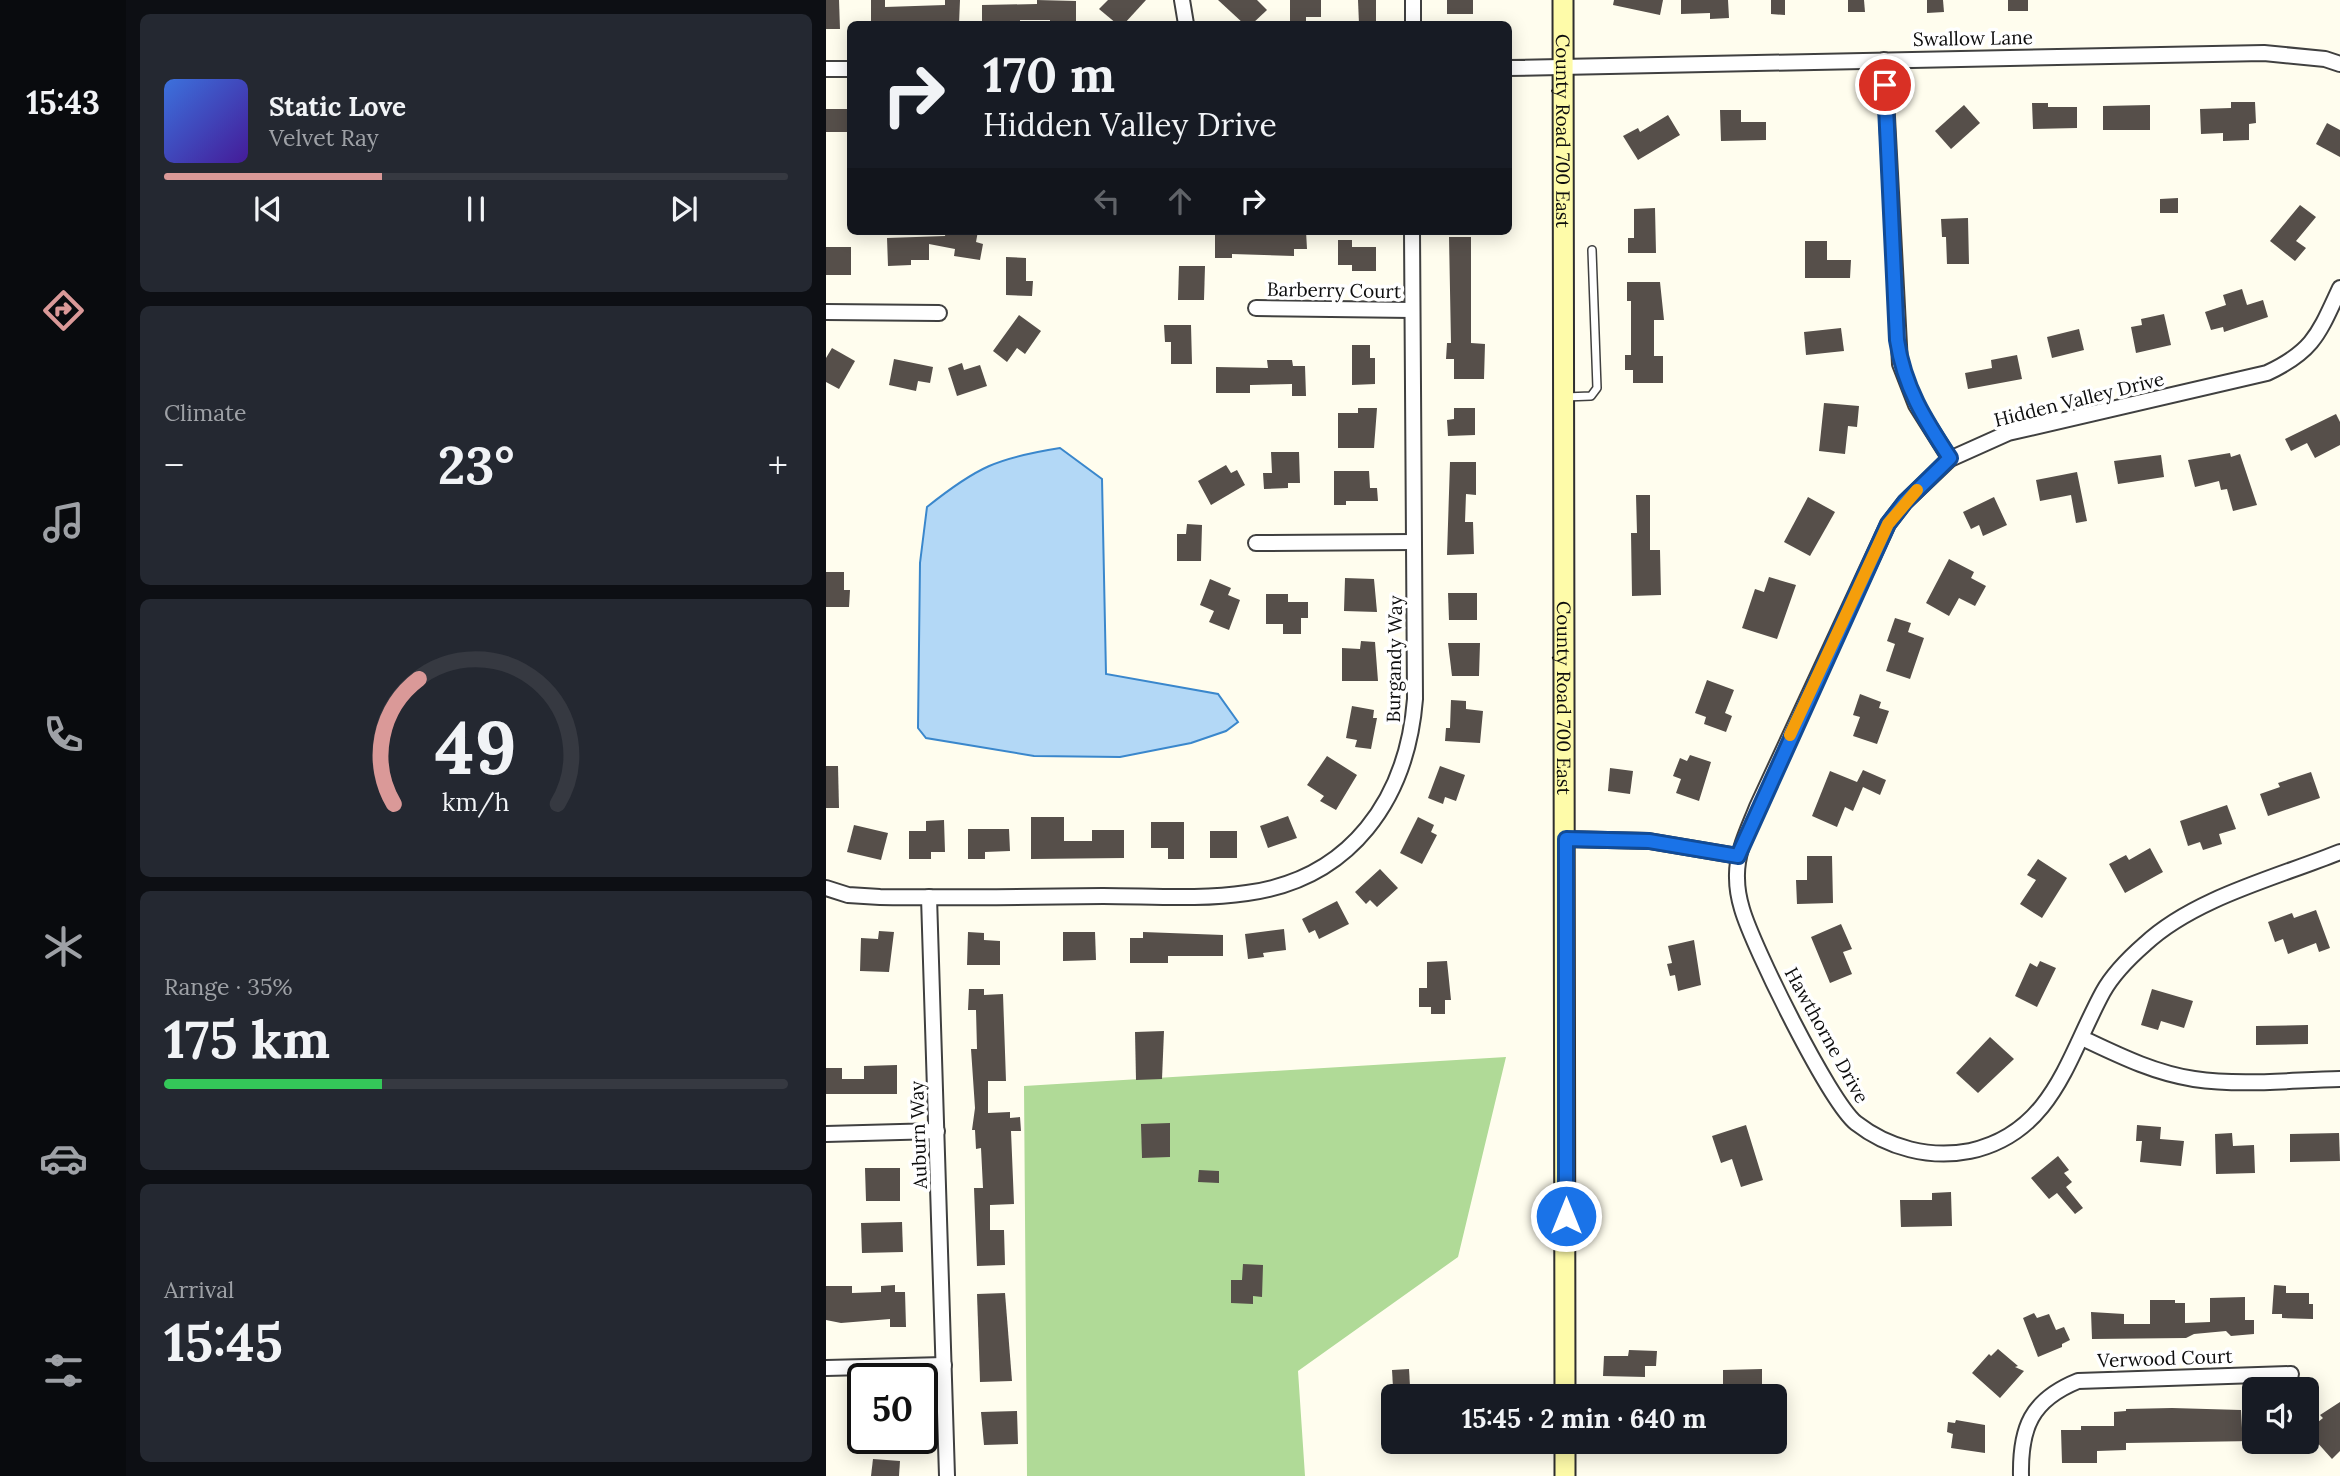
<!DOCTYPE html>
<html lang="en">
<head>
<meta charset="utf-8">
<style>
	:root { --surface:#171b24; --page:#242831; --text:#f1f3f6; --muted:#9ea1a6; --line:#363941; --accent:#da9998 }
	body { margin:0; font-family:Lora,serif; background:var(--page); color:var(--text); height:100vh; display:flex; flex-direction:column; font-size:26px; white-space:nowrap }
	* { box-sizing:border-box; margin:0 }
	p { font-size:23px; color:var(--muted) }
	.icon { flex:none; width:38px; height:38px; fill:none; stroke:currentColor; stroke-width:2; stroke-linecap:round; stroke-linejoin:round }
	.map { position:relative; flex:1; overflow:hidden }
	.details { display:flex; flex-direction:column; gap:14px; padding:14px; background:#0d0f14; width:700px }
	.details>* { flex:none }
	.top-card { position:absolute; left:21px; top:21px; width:665px; height:214px; border-radius:10px; box-shadow:0 4px 18px #0003; background:#171b24; color:var(--text); overflow:hidden }
	.tools { position:absolute; left:1416px; top:1377px; display:grid; gap:14px }
	.tools a { display:grid; place-items:center; width:77px; height:77px; border-radius:10px; background:var(--surface); box-shadow:0 4px 18px #0003; font-size:35px }
	.speed { position:absolute; left:21px; top:1363px; display:flex; gap:14px; font-size:35px; font-weight:700; text-align:center }
	.speed>* { display:grid; place-content:center; width:91px; height:91px; border-radius:50%; background:var(--surface); box-shadow:0 4px 18px #0003; line-height:1 }
	.speed .limit { border:4px solid #111; border-radius:10px; background:#fff; color:#111 }
	.pin { position:absolute; display:grid; place-items:center; width:60px; height:60px; color:#fff; margin:-30px; border:4px solid #fff; border-radius:50%; box-shadow:0 2px 7px #0007 }
	.me { position:absolute; width:77px; margin:-38px; rotate:0deg; stroke-linejoin:round; filter:drop-shadow(0 0 5px #0008) }
	.turn { display:flex; align-items:center; gap:24px; height:147px; padding:0 21px; font-size:32px }
	.turn .icon { width:91px; height:91px; stroke-width:2.5 }
	.turn b { display:block; font-size:49px; line-height:60px }
	.lanes { display:flex; align-items:center; height:66px; padding:0 21px; background:#0003; justify-content:center; gap:35px; direction:ltr }
	.lanes .off { opacity:.35 }
	.big { font-size:52px; font-weight:700; line-height:1.1 }
	.details .tile { flex:1; display:flex; flex-direction:column; justify-content:center; gap:10px; min-width:0; padding:0 24px; border-radius:10px; background:var(--page) }
	.details .dial { align-items:center; gap:0 }
	.dial svg { height:182px; overflow:visible; fill:none; stroke:var(--line); stroke-width:7; stroke-linecap:round; text-anchor:middle }
	.dial text { fill:var(--text); stroke:none }
	.song { display:flex; align-items:center; gap:21px }
	.cover { width:84px; height:84px; border-radius:10px; background:linear-gradient(135deg,hsl(220 70% 55%),hsl(260 70% 35%)) }
	.played { height:7px; border-radius:4px; background:linear-gradient(90deg,var(--accent) 35%,var(--line) 35%) }
	.keys { display:flex; justify-content:space-around; direction:ltr }
	.heat { display:flex; justify-content:space-between; align-items:center; font-size:38px; direction:ltr }
	.charge { height:10px; border-radius:5px; background:linear-gradient(90deg,#34c759 35%,var(--line) 0) }
	.trip { position:absolute; left:555px; top:1384px; width:406px; height:70px; border-radius:10px; background:var(--surface); box-shadow:0 4px 18px #0003; font-weight:700; line-height:70px; text-align:center }
	main { display:flex; flex:1; min-height:0 }
	.dock { display:flex; flex-direction:column; width:126px; justify-content:space-around; align-items:center; background:#090b0e; color:var(--muted) }
	.dock .icon { width:49px; height:49px }
	.dock .on { color:var(--accent) }
	.dock b { font-size:32px; color:var(--text) }
	.map>svg:first-child { display:block }
	.forest { fill:#b0da97 }
	.water { fill:#b3d8f6; stroke:#3a87cc; stroke-width:2 }
	.building { fill:#564f4a }
	.lines { fill:none; stroke-linecap:round; stroke-linejoin:round }
	.lane-casing { stroke:#404040; stroke-width:10 }
	.street-casing { stroke:#404040; stroke-width:18 }
	.secondary-casing { stroke:#2f2f2f; stroke-width:23 }
	.lane { stroke:#fff; stroke-width:7 }
	.street { stroke:#fff; stroke-width:14 }
	.secondary { stroke:#fefba9; stroke-width:19 }
	.route-casing { stroke:#114b97; stroke-width:18 }
	.route { stroke:#1a73e8; stroke-width:12 }
	.slow { stroke:#f59e0b; stroke-width:12 }
	.labels { text-anchor:middle; stroke-width:7; stroke-linejoin:round; paint-order:stroke }
	.street-label { font-size:19px; fill:#0d0d0d; stroke:#fff }
</style>
</head>
<body>
<main>
<nav class="dock">
<b>15:43</b>
<svg class="icon on" aria-label="directions" viewBox="0 0 24 24"><path d="M12 3l9 9-9 9-9-9zM9 14v-3h6M13 9l2 2-2 2"/></svg>
<svg class="icon" aria-label="music" viewBox="0 0 24 24"><path d="M9 18V5l10-2v13"/><circle cx="6" cy="18" r="3"/><circle cx="16" cy="16" r="3"/></svg>
<svg class="icon" aria-label="phone" viewBox="0 0 24 24"><path d="M5 4h4l2 5-3 2q2 4 5 5l2-3 5 2v4C11 20 4 13 5 4z"/></svg>
<svg class="icon" aria-label="climate" viewBox="0 0 24 24"><path d="M12 3v18M4 7l16 10M4 17L20 7"/></svg>
<svg class="icon" aria-label="car" viewBox="0 0 24 24"><path d="M5 17H2v-5l4-1 3-4h7l3 4 3 1v5h-3M9 17h6M6 11h13"/><circle cx="7" cy="17" r="2"/><circle cx="17" cy="17" r="2"/></svg>
<svg class="icon" aria-label="filters" viewBox="0 0 24 24"><path d="M4 7h16M4 17h16"/><circle cx="9" cy="7" r="2"/><circle cx="15" cy="17" r="2"/></svg>
</nav>
<section class="details">
<div class="tile">
<div class="song"><i class="cover"></i><div><b>Static Love</b><p>Velvet Ray</p></div></div>
<div class="played"></div>
<div class="keys"><svg class="icon" aria-label="previous" viewBox="0 0 24 24"><path d="M18 5L8 12l10 7zM5 5v14"/></svg><svg class="icon" aria-label="pause" viewBox="0 0 24 24"><path d="M8 5v14M16 5v14"/></svg><svg class="icon" aria-label="next" viewBox="0 0 24 24"><path d="M6 5l10 7-10 7zM19 5v14"/></svg></div>
</div>
<div class="tile"><p>Climate</p>
<div class="heat"><a>−</a><b class="big">23°</b><a>+</a></div>
</div>
<div class="tile dial"><svg viewBox="0 0 100 80">
<path d="M14 69A42 42 0 1 1 86 69"/>
<path d="M14 69A42 42 0 0 1 25 14" stroke="#da9998"/>
<text x="50" y="56" font-size="32" font-weight="700">49</text>
<text x="50" y="72" font-size="11">km/h</text>
</svg></div>
<div class="tile"><p>Range · 35%</p><b class="big">175 km</b><div class="charge"></div></div>
<div class="tile"><p>Arrival</p><b class="big">15:45</b></div>
</section>
<div class="map">
<svg width="1514" height="1476" viewBox="0 0 1514 1476">
	<rect width="100%" height="100%" fill="#fffdee"/>
	<path class="forest" d="M680,1057l-48,200 -160,114 7,105h-278l-3,-390z"/>
	<path class="water" d="M234,448l42,31 4,195 112,20 20,28 -12,9 -35,12 -71,14 -86,-1 -108,-18 -8,-10 2,-165 7,-56c50,-40 70,-49 133,-59z"/>
	<g class="building">
		<path d="M0,0h13l1,29h-14z"/>
		<path d="M45,0h14v7l60,-2v-5h15l-1,24h-88z"/>
		<path d="M211,0l39,1v23h-26v-4h-30v4l-38,-1v-18l55,-1z"/>
		<path d="M282,0h38l-22,24h-7l-18,-15z"/>
		<path d="M392,0h39l10,10 -15,14h-8z"/>
		<path d="M464,0h31v17h-15v7h-16z"/>
		<path d="M532,0h18v24h-17z"/>
		<rect x="621" y="0" width="26" height="14"/>
		<path d="M788,0h49l-3,15 -47,-10z"/>
		<path d="M855,0h47l1,18 -19,1v-6l-29,1z"/>
		<path d="M945,0h14v15l-14,-1z"/>
		<path d="M1022,0h16l1,12h-17z"/>
		<path d="M1101,0h16l1,12 -17,1z"/>
		<rect x="1182" y="0" width="20" height="11"/>
		<path d="M1405,102h24l1,21 -7,1v16l-26,1v-8l-22,1 -1,-25 31,-1z"/>
		<path d="M1206,103h16v4h29v21l-44,1z"/>
		<path d="M1138,105l16,18 -29,26 -16,-18z"/>
		<path d="M1324,105v25h-47v-24z"/>
		<rect x="0" y="109" width="24" height="23"/>
		<path d="M894,110h21v12h25v18l-45,1z"/>
		<path d="M842,115l12,20 -42,25 -15,-24 15,-8 2,4z"/>
		<path d="M1501,123l13,7v27l-24,-13z"/>
		<path d="M1352,198v15h-18v-14z"/>
		<path d="M1474,205l16,12 -20,24 10,7 -11,13 -25,-20z"/>
		<path d="M829,208l1,45h-28v-15h6v-29z"/>
		<path d="M1142,218l1,46h-22l-1,-27h-4l-1,-18z"/>
		<path d="M120,231h32l-2,11 7,2 -3,16 -26,-4 1,-7 -26,-5v16h-18v5l-23,1 -1,-28 58,-2z"/>
		<path d="M389,231h91l1,18h-13v7l-62,-2v4h-17z"/>
		<path d="M623,237h22v106l14,1 -1,35h-30v-20h-8l1,-16h4z"/>
		<path d="M512,240h14v7h24v24h-24v-6h-14z"/>
		<path d="M979,241h22v19h24l-1,18h-45z"/>
		<rect x="0" y="247" width="25" height="28"/>
		<path d="M180,257l20,1v23h7l-1,15 -26,-1z"/>
		<path d="M353,266h26l-1,34h-26z"/>
		<path d="M801,282h33l4,38h-10v36h9v27h-30v-13h-8v-15h6v-54h-4z"/>
		<path d="M1416,289l5,16 16,-5 5,17 -44,15 -1,-5 -12,3 -6,-18 21,-7 -3,-10z"/>
		<path d="M1338,314l7,31 -35,8 -5,-26 11,-2 -1,-6z"/>
		<path d="M193,315l22,16 -16,23 -8,-6 -10,14 -14,-11z"/>
		<path d="M338,325h27l1,39h-21v-22h-6z"/>
		<path d="M1015,328l3,23 -38,4 -2,-23z"/>
		<path d="M1253,329l5,21 -32,8 -5,-21z"/>
		<path d="M526,345h18v13h5v26l-23,1z"/>
		<path d="M6,348l23,13 -16,28 -13,-7v-24z"/>
		<path d="M1191,355l5,24 -54,10 -3,-16 27,-5 -1,-8z"/>
		<path d="M68,359l39,8 -3,16 -12,-2 -2,10 -27,-6z"/>
		<path d="M441,360h25l1,6h12l1,30h-14v-12l-42,1v8h-34v-26l52,1z"/>
		<path d="M136,363l2,7 16,-5 7,21 -30,10 -9,-28z"/>
		<path d="M998,403l35,3 -2,21 -9,-1 -3,28 -26,-3z"/>
		<path d="M532,408h19l-3,40h-36v-35h20z"/>
		<path d="M628,408h21v27l-27,1 -1,-16 7,-1z"/>
		<path d="M1510,414l4,8v23l-25,13 -8,-15 -16,8 -6,-12z"/>
		<path d="M445,452h28l1,31h-12v5l-24,1 -1,-16h9z"/>
		<path d="M1404,453l1,4 9,-3 17,51 -24,6 -6,-22 -6,1 -2,-9 -24,6 -7,-27z"/>
		<path d="M1335,455l3,22 -46,7 -4,-23z"/>
		<path d="M624,462h26v33l-10,-1 -1,28h8l1,32 -27,1z"/>
		<path d="M400,465l5,8 6,-3 8,15 -34,20 -13,-24z"/>
		<path d="M508,471h35l1,17h7l1,13h-32v4h-12z"/>
		<path d="M1251,472l10,49 -11,2 -5,-28 -31,6 -4,-21z"/>
		<path d="M810,495h14v55h10l1,45 -29,1 -1,-63h6z"/>
		<path d="M982,497l27,15 -25,44 -26,-14z"/>
		<path d="M1168,497l13,28 -24,11 -4,-11 -8,4 -8,-17z"/>
		<path d="M361,524l15,1 -1,36h-24v-27h9z"/>
		<path d="M1123,559l25,13 -3,6 15,8 -11,20 -16,-8 -10,18 -23,-13z"/>
		<path d="M0,572h18v18h6l-1,17h-23z"/>
		<path d="M943,577l27,8 -19,54 -35,-11 13,-39 9,3z"/>
		<path d="M519,578l29,1 3,33 -33,-1z"/>
		<path d="M384,579l21,9 -3,7 12,5 -11,30 -20,-8 5,-11 -14,-6z"/>
		<path d="M622,593h29v27h-28z"/>
		<path d="M440,594h22v8h20v16h-7v16h-18v-10h-17z"/>
		<path d="M1069,618l16,5 -3,9 16,6 -14,41 -24,-8 9,-27 -8,-3z"/>
		<path d="M535,641l14,1 3,39h-36v-33l18,1z"/>
		<path d="M622,643h32l-1,33h-27z"/>
		<path d="M881,680l27,10 -9,23 7,3 -6,16 -22,-8 2,-7 -11,-4z"/>
		<path d="M1034,694l21,8 -2,6 10,3 -12,33 -24,-8 7,-19 -7,-2z"/>
		<path d="M625,700l15,1v8l17,2 -3,32 -35,-2 1,-13h4z"/>
		<path d="M526,706l22,4 -1,8h4l-6,31 -16,-2 2,-7 -11,-2z"/>
		<path d="M864,755l21,7 -12,39 -23,-8 5,-14 -8,-3 7,-18 7,3z"/>
		<path d="M501,756l30,19 -21,35 -16,-9 4,-5 -17,-11z"/>
		<path d="M0,766h12l1,42h-13z"/>
		<path d="M614,766l25,9 -9,26 -11,-4 -2,7 -15,-6z"/>
		<path d="M784,768l23,3 -3,23 -22,-3z"/>
		<path d="M1037,770l23,10 -6,15 -17,-8 -10,24 -8,-4 -8,20 -25,-11 18,-45 27,11z"/>
		<path d="M1485,772l9,26 -52,18 -8,-22 20,-7 -2,-4z"/>
		<path d="M1401,805l9,24 -17,5 3,10 -19,6 -3,-8 -12,4 -8,-25z"/>
		<path d="M462,816l9,22 -29,10 -8,-22z"/>
		<path d="M205,817h33v24h28v-11h32v28l-93,1z"/>
		<path d="M592,817l16,8 -3,7 6,3 -15,29 -22,-11z"/>
		<path d="M118,820l1,32h-14v7h-22v-28h17v-10z"/>
		<path d="M325,822h33v37h-16v-11h-17z"/>
		<path d="M28,825l34,8 -7,27 -34,-8z"/>
		<path d="M142,829h41l1,22 -25,1v7h-17z"/>
		<rect x="384" y="831" width="27" height="27"/>
		<path d="M1324,848l13,24 -38,21 -16,-29 17,-9 3,5z"/>
		<path d="M981,856h25l1,47 -36,1 -1,-24h11z"/>
		<path d="M1212,859l29,19 -25,40 -22,-14 16,-24 -9,-5z"/>
		<path d="M554,869l18,19 -21,19 -7,-7 -4,4 -11,-12z"/>
		<path d="M511,901l12,23 -30,15 -4,-9 -6,3 -7,-14z"/>
		<path d="M1490,910l14,38 -11,4 -3,-9 -28,11 -5,-15 -8,3 -7,-20 24,-9 2,5z"/>
		<path d="M1015,924l11,25 -9,3 9,22 -22,9 -19,-46z"/>
		<path d="M458,929l2,21 -23,3 1,4 -16,2 -3,-25z"/>
		<path d="M53,931l15,1 -5,40 -29,-1 1,-33 17,1z"/>
		<path d="M142,932l16,1v7l16,1v24h-33z"/>
		<path d="M237,932h32l1,28 -33,1z"/>
		<path d="M317,932l80,3v21h-55v7h-38v-25h13z"/>
		<path d="M868,940l7,45 -23,6 -3,-16 -5,1 -3,-12 5,-1 -4,-17z"/>
		<path d="M621,961l4,39h-6v14h-14v-7h-12v-19h8v-26z"/>
		<path d="M1214,961l16,7 -19,39 -22,-11 15,-33 7,4z"/>
		<path d="M143,989h15v6l19,-1 3,87h-18v32l22,-1v6l10,-1 1,14h-10l3,73 -24,1v25h14l1,35 -28,1 -3,-78h9l-2,-40 -5,1 -1,-19h-3l3,-22 -4,-59h6l-1,-39h-8z"/>
		<path d="M1326,989l41,12 -9,27 -23,-7 -3,9 -17,-5z"/>
		<path d="M1482,1025v19l-52,1v-19z"/>
		<path d="M338,1031l-2,48 -26,1 -1,-48z"/>
		<path d="M1164,1037l24,22 -36,34 -22,-20z"/>
		<path d="M71,1065v29h-71v-26h16v11h22v-13z"/>
		<path d="M344,1123v34l-28,1 -1,-34z"/>
		<path d="M920,1125l17,55 -22,7 -9,-28 -11,4 -9,-27z"/>
		<path d="M1311,1125l24,2 -1,12 24,2 -3,25 -41,-4 2,-21h-6z"/>
		<path d="M1406,1133l1,13 21,-1 1,28 -39,1 -1,-40z"/>
		<path d="M1513,1133l1,28 -50,1v-28z"/>
		<path d="M1232,1156l11,14 -5,3 8,9 -6,5 17,21 -8,6 -18,-21 -8,6 -18,-21z"/>
		<path d="M39,1168h35v33h-34z"/>
		<path d="M373,1170l20,1v12l-21,-1z"/>
		<path d="M1125,1192l1,34 -51,1 -1,-27h32v-7z"/>
		<path d="M76,1222l1,30 -41,1 -1,-30z"/>
		<path d="M417,1264l20,1 -1,32 -9,-1v8l-22,-1v-23h11z"/>
		<path d="M69,1285v7h10l1,35h-16v-8l-49,4 -15,-3v-34h26v7l29,-1v-6z"/>
		<path d="M1448,1285l12,1v7h23v11h4v15l-31,-1v-4h-10z"/>
		<path d="M179,1293l7,88 -32,1 -3,-88z"/>
		<path d="M1419,1297v23h9v14l-23,2 -5,-5 -32,3 -8,4 -94,1 -1,-27 33,2v10h26v-24h25v3h10v20l25,-1v-24z"/>
		<path d="M1208,1313l3,5 12,-4 7,16 8,-3 6,13 -8,4v3l-24,10 -15,-39z"/>
		<path d="M1172,1349l20,17 -3,1 9,4 -24,27 -28,-25 17,-19 2,2z"/>
		<path d="M803,1350l28,1 -1,15h-11v11l-42,-1 1,-20h24z"/>
		<path d="M583,1369l1,17 -17,1 -1,-17z"/>
		<path d="M936,1369v27h-39v-26z"/>
		<path d="M1514,1402v49l-8,8 -25,-28 16,-13 -3,-3z"/>
		<path d="M1346,1408l69,2 1,18 12,-1v14l-128,2v7l-29,1v12h-35l-1,-33h20v-4h33v-14l12,-1v-2z"/>
		<path d="M191,1411l1,33 -34,1 -3,-33z"/>
		<path d="M1130,1420l29,5v28l-34,-5 2,-14 -6,-2 1,-10 7,1z"/>
		<path d="M47,1459l27,2 -1,15h-28z"/>
	</g>
	<g class="lines">
		<defs>
			<path id="lane" d="M739,397l26,-1 6,-8 -5,-138"/>
			<g id="street">
				<path d="M356,0l4,24"/>
				<path d="M587,0v24"/>
				<path d="M1058,60l16,304 16,41 34,54"/>
				<path d="M682,68l756,-15 61,6 15,5"/>
				<path d="M0,69h24"/>
				<path d="M1514,288c-21,45 -26,63 -73,85l-259,60 -58,26 -45,43 -17,22 -131,283c-9,23 -21,46 -20,71 0,10 2,21 5,31 11,38 87,192 114,214 32,25 74,36 114,28 83,-18 98,-95 133,-159 10,-18 26,-34 42,-48 49,-46 133,-67 195,-92"/>
				<path d="M430,308l156,2"/>
				<path d="M0,312l113,1"/>
				<path d="M430,543l157,-1"/>
				<path d="M740,839l83,2 89,15"/>
				<path d="M0,888l22,7 32,2c74,1 149,0 223,-1 47,0 97,4 144,-3 104,-14 160,-94 168,-194l-3,-468"/>
				<path d="M103,897l18,579"/>
				<path d="M1256,1038c36,17 72,35 112,41 47,7 98,1 146,0"/>
				<path d="M0,1134l111,-3"/>
				<path d="M0,1368l118,-3"/>
				<path d="M1195,1476c-1,-48 10,-76 57,-95l213,-7"/>
			</g>
			<g id="secondary">
				<path id="s1" d="M737,0l2,1396"/>
				<path d="M739,1476v-34"/>
			</g>
		</defs>
		<use href="#lane" class="lane-casing"/>
		<use href="#street" class="street-casing"/>
		<use href="#secondary" class="secondary-casing"/>
		<use href="#lane" class="lane"/>
		<use href="#street" class="street"/>
		<use href="#secondary" class="secondary"/>
	</g>
	<g class="lines">
		<defs>
			<path id="route" d="M740,1216v-377l83,2 89,15 150,-332 17,-22 45,-44c-25,-38 -46,-71 -53,-118l-12,-255"/>
		</defs>
		<use href="#route" class="route-casing"/>
		<use href="#route" class="route"/>
		<path class="slow" d="M964,735l98,-211 29,-34"/>
	</g>
	<g class="labels">
		<g class="street-label">
			<text transform="translate(1147 38) rotate(-1)" y="7">Swallow Lane</text>
			<text dy="7" stroke="none"><textPath href="#s1" startOffset="131">County Road 700 East</textPath></text>
			<text transform="translate(508 290) rotate(1)" y="7">Barberry Court</text>
			<text transform="translate(1253 399) rotate(-14)" y="7">Hidden Valley Drive</text>
			<text transform="translate(568 659) rotate(-89)" y="7">Burgandy Way</text>
			<text dy="7" stroke="none"><textPath href="#s1" startOffset="698">County Road 700 East</textPath></text>
			<text transform="translate(1001 1035) rotate(61)" y="7">Hawthorne Drive</text>
			<text transform="translate(92 1135) rotate(-92)" y="7">Auburn Way</text>
			<text transform="translate(1339 1358) rotate(-2)" y="7">Verwood Court</text>
		</g>
	</g>
</svg>
<div class="tools">
<a><svg class="icon" aria-label="sound" viewBox="0 0 24 24"><path d="M4 9h4l5-4v14l-5-4H4zM17 9q2 3 0 6"/></svg></a>
</div>
<div class="speed"><div class="limit">50</div></div>
<div class="pin" style="left:1059px;top:85px;background:#d93025"><svg class="icon" aria-label="arrive" viewBox="0 0 24 24"><path d="M6 21V4h12l-3 4 3 4H6"/></svg></div>
<svg class="me" style="left:740px;top:1216px" viewBox="-20 -20 40 40"><circle r="17" fill="#1a73e8" stroke="#fff" stroke-width="3"/><path d="M0-11L8 9 0 5-8 9z" fill="#fff"/></svg>
<div class="trip">15:45 · 2 min · 640 m</div>
<div class="top-card">
<div class="turn"><svg class="icon" aria-label="right" viewBox="0 0 24 24"><path d="M7 20v-9h11M14 6l5 5-5 5"/></svg><div><b>170 m</b>Hidden Valley Drive</div></div>
<div class="lanes"><svg class="icon off" aria-label="left" viewBox="0 0 24 24"><path d="M17 20v-9H6M10 6l-5 5 5 5"/></svg><svg class="icon off" aria-label="ahead" viewBox="0 0 24 24"><path d="M12 20V5M6 11l6-6 6 6"/></svg><svg class="icon" aria-label="right" viewBox="0 0 24 24"><path d="M7 20v-9h11M14 6l5 5-5 5"/></svg></div>
</div>
</div>
</main>
</body>
</html>
